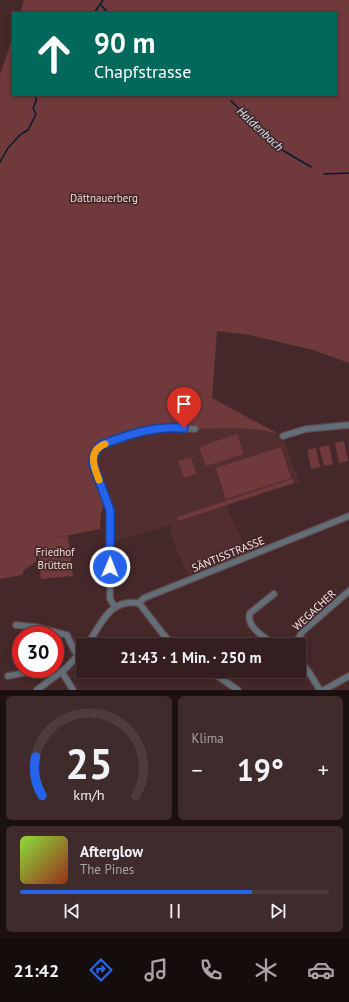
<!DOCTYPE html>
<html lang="de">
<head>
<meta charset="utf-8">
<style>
	:root { --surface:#341e1f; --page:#3f2b2c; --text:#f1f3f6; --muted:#a9a2a4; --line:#4e3c3d; --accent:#2563eb }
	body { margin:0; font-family:"PT Sans",sans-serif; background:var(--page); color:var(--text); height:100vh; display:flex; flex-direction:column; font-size:15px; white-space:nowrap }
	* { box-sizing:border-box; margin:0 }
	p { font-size:13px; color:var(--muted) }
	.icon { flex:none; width:22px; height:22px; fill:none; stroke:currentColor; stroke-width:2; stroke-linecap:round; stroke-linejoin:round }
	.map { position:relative; height:690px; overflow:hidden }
	.panel { display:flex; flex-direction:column; gap:6px; padding:6px; background:#1d1011; flex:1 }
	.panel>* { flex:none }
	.guide { position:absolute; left:12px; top:12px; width:325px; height:84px; border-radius:0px; box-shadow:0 2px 6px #0003,0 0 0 1px var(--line); background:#00695c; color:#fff; overflow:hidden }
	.speed { position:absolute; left:12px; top:626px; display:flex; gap:8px; font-size:20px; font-weight:700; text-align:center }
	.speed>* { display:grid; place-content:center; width:52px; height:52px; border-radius:50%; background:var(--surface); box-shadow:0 2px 6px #0003,0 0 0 1px var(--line); line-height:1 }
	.speed .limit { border:6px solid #d22; background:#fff; color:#111 }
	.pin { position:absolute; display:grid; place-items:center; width:34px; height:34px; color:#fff; margin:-41px -17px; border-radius:50% 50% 50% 0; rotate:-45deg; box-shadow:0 0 4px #0007 }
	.pin .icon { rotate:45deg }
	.me { position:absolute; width:44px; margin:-22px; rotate:1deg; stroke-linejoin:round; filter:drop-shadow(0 0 3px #0008) }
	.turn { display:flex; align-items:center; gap:14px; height:84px; padding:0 16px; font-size:18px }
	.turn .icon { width:52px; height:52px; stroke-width:2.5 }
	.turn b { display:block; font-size:28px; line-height:34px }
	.big { font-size:30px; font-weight:600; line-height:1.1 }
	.panel .card { flex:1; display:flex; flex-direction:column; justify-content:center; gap:6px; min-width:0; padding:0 14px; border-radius:6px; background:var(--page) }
	.panel .dial { align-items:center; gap:0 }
	.dial svg { height:104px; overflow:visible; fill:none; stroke:var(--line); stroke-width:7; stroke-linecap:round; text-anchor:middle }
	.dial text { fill:var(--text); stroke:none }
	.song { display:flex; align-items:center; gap:12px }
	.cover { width:48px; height:48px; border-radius:6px; background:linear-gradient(135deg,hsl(90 70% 55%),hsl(10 70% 35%)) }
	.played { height:4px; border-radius:2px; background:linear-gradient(90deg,var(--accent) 75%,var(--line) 75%) }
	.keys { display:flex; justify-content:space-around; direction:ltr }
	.heat { display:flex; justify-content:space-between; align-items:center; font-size:22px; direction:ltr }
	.panel .tiles { flex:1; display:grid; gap:6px; grid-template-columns:1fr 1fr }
	.card:last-child { grid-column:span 2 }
	.trip { position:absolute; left:76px; top:638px; width:230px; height:40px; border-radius:0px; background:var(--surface); box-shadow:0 2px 6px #0003,0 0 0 1px var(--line); font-weight:600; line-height:40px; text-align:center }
	.menu { display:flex; height:64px; justify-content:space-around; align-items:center; background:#150c0c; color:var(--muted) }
	.menu .icon { width:28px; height:28px }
	.menu .selected { color:var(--accent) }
	.menu b { font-size:18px; color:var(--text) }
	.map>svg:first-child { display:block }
	.built { fill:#532e30 }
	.green { fill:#70393c }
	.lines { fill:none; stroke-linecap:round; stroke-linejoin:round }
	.stream { stroke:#001c2f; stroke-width:1.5 }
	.street-casing { stroke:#634748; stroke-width:8 }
	.street { stroke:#636f78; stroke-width:5.5 }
	.route-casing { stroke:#184099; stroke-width:10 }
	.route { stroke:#2563eb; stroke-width:7 }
	.slow { stroke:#f59e0b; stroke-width:7 }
	.labels { text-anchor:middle; stroke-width:3.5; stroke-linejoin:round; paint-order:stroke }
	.park-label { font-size:11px; fill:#f1d5d5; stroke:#452829 }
	.street-label { font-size:11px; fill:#fee9e9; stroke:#452829 }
	.water-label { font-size:12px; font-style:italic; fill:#d0e5f5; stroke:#452829 }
</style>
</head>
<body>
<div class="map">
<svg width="349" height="690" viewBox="0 0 349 690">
	<rect width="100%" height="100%" fill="#452829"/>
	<path class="built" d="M235,428l25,2 23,6 16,46 -73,23 23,51 -59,24 -19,-44v-11l-60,17 -1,-32 -17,-46 8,-19 47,-15z"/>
	<g class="green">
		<path d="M24,0h325v363l-36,-13 -63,-15 -33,-4 -5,67 67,36 -19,-4 -25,-2 -40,1 -34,-1 -60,17 -8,13 13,45 -5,9 -1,17 -55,11 23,-4 5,40 -32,3 -4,-38 -1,21 -12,8 -2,5 -22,4v-505l13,-37v58h323v-82h-316z"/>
		<path d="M237,434l7,20 -38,12 -7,-19z"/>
		<path d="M344,441l4,20 -9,2 -4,-20z"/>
		<path d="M329,445l4,19 -9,2 -5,-19z"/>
		<path d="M281,447l10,31 -65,21 -10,-31z"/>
		<path d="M316,448l4,19 -9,2 -4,-19z"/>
		<path d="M191,457l5,17 -12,4 -6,-17z"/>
		<path d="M292,479l2,4 -116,38 -1,-4z"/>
	</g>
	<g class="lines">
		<g class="stream">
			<path d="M101,5l7,8"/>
			<path d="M94,13l9,-13"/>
			<path d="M231,101l48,47 32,19"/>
			<path d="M0,162l8,-14 13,-14 7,-4 8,-16 -3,-6 3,-7v-6"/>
			<path d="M324,174l25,-1"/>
		</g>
		<defs>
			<g id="street">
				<path d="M283,436l23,-7 43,-4"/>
				<path d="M274,594l-24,19c-5,14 17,27 28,32"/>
				<path d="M139,603l5,-5 205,-82"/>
				<path d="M139,603l24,31 10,11"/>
				<path d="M115,607l-5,-8v-89l-17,-46c0,-8 2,-13 8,-19l47,-15 13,-2 34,1"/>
				<path d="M16,625l20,2 31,8 7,15 4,5"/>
				<path d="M87,645c14,-20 22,-47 52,-42"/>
				<path d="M295,645l7,-13 47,-41"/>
				<path d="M299,660l9,11 12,19"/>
				<path d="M210,671l28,19"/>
				<path d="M62,672l11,18"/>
				<path d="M8,676c13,-2 36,-10 46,1"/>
				<path d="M37,690l29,-22 17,-18"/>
				<path d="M324,690l25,-14"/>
			</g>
		</defs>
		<use href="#street" class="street-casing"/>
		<use href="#street" class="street"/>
	</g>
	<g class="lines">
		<defs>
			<path id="route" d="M110,567v-57l-17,-46c0,-8 2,-13 8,-19 29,-11 52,-19 83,-17"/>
		</defs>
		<use href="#route" class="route-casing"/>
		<use href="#route" class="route"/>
		<path class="slow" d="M99,480c-5,-13 -12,-29 6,-36"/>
	</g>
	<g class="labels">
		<g class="park-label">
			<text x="104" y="202">Dättnauerberg</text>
			<text x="55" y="556">Friedhof<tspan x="55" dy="13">Brütten</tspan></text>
		</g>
		<g class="street-label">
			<text transform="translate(228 554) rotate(-22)" y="4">SÄNTISSTRASSE</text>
			<text transform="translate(314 610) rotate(-43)" y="4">WEGACHER</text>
		</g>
		<g class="water-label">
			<text transform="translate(260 129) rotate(43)" y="4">Haldenbach</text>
		</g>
	</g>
</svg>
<div class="speed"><div class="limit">30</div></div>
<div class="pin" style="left:184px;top:428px;background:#d93025"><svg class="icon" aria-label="arrive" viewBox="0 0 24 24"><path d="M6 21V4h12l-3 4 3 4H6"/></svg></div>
<svg class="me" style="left:110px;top:567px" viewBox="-20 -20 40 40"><circle r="17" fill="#2563eb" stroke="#fff" stroke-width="3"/><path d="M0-11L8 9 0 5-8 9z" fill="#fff"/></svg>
<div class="trip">21:43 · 1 Min. · 250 m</div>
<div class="guide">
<div class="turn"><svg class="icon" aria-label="ahead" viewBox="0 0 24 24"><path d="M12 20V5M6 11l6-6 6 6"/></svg><div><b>90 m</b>Chapfstrasse</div></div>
</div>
</div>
<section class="panel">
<div class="tiles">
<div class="card dial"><svg viewBox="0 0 100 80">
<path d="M14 69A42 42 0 1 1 86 69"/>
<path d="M14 69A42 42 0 0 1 9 39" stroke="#2563eb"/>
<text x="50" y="56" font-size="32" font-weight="700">25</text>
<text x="50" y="72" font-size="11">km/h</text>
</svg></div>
<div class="card"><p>Klima</p>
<div class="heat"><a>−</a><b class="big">19°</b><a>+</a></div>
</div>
<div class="card">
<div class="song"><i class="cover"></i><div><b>Afterglow</b><p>The Pines</p></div></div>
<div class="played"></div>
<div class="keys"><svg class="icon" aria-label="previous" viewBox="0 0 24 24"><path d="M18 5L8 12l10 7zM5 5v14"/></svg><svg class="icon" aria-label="pause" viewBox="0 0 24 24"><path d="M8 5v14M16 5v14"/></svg><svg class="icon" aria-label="next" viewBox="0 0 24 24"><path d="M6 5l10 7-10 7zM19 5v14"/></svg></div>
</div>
</div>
</section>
<nav class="menu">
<b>21:42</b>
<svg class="icon selected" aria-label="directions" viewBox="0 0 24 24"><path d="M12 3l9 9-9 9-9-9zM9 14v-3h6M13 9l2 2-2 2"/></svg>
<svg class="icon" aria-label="music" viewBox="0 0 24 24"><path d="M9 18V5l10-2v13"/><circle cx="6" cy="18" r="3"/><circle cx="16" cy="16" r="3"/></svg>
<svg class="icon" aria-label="phone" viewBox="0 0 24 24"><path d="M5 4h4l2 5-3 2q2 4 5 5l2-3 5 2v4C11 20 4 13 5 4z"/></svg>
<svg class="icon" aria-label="climate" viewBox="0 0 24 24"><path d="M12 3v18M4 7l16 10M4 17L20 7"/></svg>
<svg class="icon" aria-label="car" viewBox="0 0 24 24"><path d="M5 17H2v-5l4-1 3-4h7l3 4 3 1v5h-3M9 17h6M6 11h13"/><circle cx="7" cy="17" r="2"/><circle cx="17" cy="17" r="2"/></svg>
</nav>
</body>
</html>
